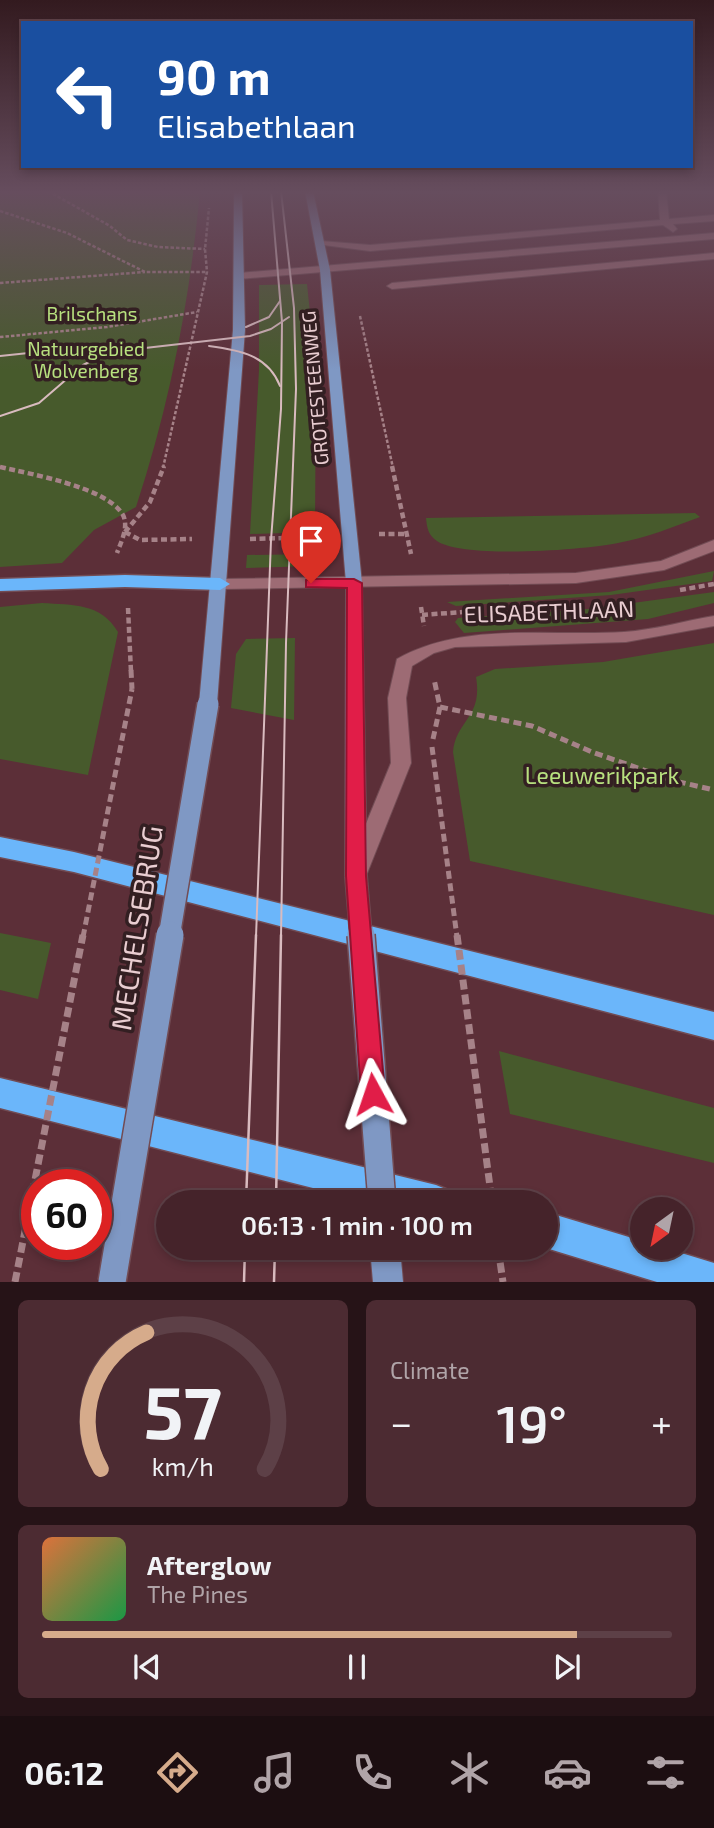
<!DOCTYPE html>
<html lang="en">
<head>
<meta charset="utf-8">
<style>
	:root { --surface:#45232a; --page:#4c2b32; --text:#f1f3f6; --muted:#b0a4a8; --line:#5d4047; --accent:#d6ab8b }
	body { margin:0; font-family:"Exo 2",sans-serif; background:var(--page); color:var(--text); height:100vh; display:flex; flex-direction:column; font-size:26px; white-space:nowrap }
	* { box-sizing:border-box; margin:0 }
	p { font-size:23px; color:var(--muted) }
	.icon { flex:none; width:38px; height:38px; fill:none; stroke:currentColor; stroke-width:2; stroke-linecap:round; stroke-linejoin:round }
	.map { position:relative; height:1282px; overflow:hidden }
	.panel { display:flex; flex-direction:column; gap:18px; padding:18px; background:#261317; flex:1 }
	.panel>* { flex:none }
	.guide { position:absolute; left:21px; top:21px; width:672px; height:147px; border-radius:0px; box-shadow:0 4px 10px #0003,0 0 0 2px var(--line); background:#1a4fa0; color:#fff; overflow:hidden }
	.needle { width:46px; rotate:213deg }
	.controls { position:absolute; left:630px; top:1197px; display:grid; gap:14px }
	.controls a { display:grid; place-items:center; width:63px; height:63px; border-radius:50%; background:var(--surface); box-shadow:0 4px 10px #0003,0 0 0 2px var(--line); font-size:35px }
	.speed { position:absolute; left:21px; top:1169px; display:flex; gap:14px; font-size:35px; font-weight:700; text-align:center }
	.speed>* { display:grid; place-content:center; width:91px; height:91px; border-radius:50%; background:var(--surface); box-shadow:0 4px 10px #0003,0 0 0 2px var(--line); line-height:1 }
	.speed .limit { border:10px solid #d22; background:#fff; color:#111 }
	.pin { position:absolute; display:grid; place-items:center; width:60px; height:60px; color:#fff; margin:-72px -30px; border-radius:50% 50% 50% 0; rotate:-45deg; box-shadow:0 0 7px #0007 }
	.pin .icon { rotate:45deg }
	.me { position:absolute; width:77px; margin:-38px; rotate:355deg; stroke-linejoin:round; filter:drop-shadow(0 0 5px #0008) }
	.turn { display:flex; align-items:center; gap:24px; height:147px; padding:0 21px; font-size:32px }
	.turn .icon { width:91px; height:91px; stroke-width:2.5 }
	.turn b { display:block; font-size:49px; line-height:60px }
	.big { font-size:52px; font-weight:600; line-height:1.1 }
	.panel .tile { flex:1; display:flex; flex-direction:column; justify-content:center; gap:10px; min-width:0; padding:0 24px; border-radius:10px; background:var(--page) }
	.panel .dial { align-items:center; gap:0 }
	.dial svg { height:182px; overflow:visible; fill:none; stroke:var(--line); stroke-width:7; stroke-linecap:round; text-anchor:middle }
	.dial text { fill:var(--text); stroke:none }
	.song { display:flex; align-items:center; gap:21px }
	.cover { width:84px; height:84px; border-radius:10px; background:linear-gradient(135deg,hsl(20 70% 55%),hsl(140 70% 35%)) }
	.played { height:7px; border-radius:4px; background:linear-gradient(90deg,var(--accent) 85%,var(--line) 85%) }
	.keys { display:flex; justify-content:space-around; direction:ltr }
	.heat { display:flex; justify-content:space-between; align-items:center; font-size:38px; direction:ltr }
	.panel .tiles { flex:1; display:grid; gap:18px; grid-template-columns:1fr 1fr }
	.tile:last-child { grid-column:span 2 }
	.trip { position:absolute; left:156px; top:1190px; width:402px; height:70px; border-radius:35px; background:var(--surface); box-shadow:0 4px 10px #0003,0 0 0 2px var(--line); font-weight:600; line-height:70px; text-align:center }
	.tabs { display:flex; height:112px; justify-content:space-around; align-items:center; background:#1c0e11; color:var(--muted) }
	.tabs .icon { width:49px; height:49px }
	.tabs .current { color:var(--accent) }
	.tabs b { font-size:32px; color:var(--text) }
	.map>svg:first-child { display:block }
	.green { fill:#475a2c }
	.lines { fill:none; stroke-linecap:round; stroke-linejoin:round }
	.street-casing { stroke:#724c54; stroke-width:2 }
	.secondary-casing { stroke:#724c54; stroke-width:2 }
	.primary-casing { stroke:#724c54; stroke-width:2 }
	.highway-casing { stroke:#724c54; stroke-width:3 }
	.path-far3 { stroke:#a68288; stroke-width:2.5; stroke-dasharray:3.5 2; stroke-linecap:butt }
	.path-far2 { stroke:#a68288; stroke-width:4.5; stroke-dasharray:6 3.5; stroke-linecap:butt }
	.path-far1 { stroke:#a68288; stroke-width:5; stroke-dasharray:8 4.5; stroke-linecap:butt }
	.path { stroke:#a68288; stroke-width:7; stroke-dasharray:10 5; stroke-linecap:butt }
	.street { fill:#9d6b74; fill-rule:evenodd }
	.secondary { fill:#9d6b74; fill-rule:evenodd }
	.primary { fill:#7f98c4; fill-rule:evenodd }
	.highway { fill:#6bb6fa; fill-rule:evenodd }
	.tram-far1 { stroke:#d9bbbf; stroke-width:2 }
	.tram { stroke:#d9bbbf; stroke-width:2.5 }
	.primary-bridge-far1-casing { stroke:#724c54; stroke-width:24; stroke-linecap:butt }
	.primary-bridge-casing { stroke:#724c54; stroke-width:30; stroke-linecap:butt }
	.path-bridge-far1 { stroke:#a68288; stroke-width:5; stroke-dasharray:8 4.5; stroke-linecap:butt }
	.path-bridge { stroke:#a68288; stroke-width:7; stroke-dasharray:10 5; stroke-linecap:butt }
	.primary-bridge-far1 { stroke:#7f98c4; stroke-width:21 }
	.primary-bridge { stroke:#7f98c4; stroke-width:27 }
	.route { fill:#e11d48; stroke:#92132f; stroke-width:2 }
	.labels { text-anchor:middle; stroke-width:7; stroke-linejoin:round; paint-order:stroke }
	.far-park-label { font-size:19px; fill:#b8e17f; stroke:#331f22 }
	.far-street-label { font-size:19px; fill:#e9cdd1; stroke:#331f22 }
	.street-label { font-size:23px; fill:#e9cdd1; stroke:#331f22 }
	.park-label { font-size:23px; fill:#b8e17f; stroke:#331f22 }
	.near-street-label { font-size:28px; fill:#e9cdd1; stroke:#331f22 }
</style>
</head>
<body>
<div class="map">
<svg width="714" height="1282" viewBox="0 0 714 1282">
	<rect width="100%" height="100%" fill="#5c2f38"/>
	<g class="green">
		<path d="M0,191h200c-10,108 -30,213 -64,316l-42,23 -32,33 -62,4z"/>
		<path d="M307,284l9,86 -1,162 -65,2 9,-164v-85z"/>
		<path d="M695,513l5,4c-27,10 -54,21 -82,26 -33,7 -155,16 -181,-2 -9,-6 -10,-13 -11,-23z"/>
		<path d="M315,554v12l-69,2 1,-13z"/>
		<path d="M714,571l-2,10 -101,14 -155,11 -9,-4 162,-10z"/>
		<path d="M714,592v11l-66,16 -184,14 -9,-11 3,-4 130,-9z"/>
		<path d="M42,603c31,2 59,0 76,29l-30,143 -88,-16v-152z"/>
		<path d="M295,638l-1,82 -63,-12 5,-54 10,-15z"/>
		<path d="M714,643v272l-244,-54 -17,-109c3,-32 30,-34 23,-75l19,-8 108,-7z"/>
		<path d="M0,933l51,10 -13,56 -38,-9z"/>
		<path d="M499,1051l215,57v55l-204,-49z"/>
	</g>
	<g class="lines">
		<defs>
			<g id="street">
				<path d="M658,191h8l3,28 45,-4v6l-41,3 4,5 -4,3 -10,-7 -293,26 -54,-7 5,-3 49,4 290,-25z"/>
				<path d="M714,233v6l-475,40 -5,-3 5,-3z"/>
				<path d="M714,253v6l-322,30 -5,-3 5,-3z"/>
			</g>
			<g id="secondary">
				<path d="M714,540v11l-50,19 -88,13 -356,6 -8,-5 8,-5 356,-6 85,-12z"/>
				<path d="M714,616v10l-88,16 -171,5 -21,6 -22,13 -6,32 5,65 -45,113 -8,3 -8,-3 -3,-6 44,-107 -3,-65 9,-39c68,-38 151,-22 227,-27 30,-2 60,-11 90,-16z"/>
			</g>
			<g id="primary">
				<path d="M234,191h8l3,139 -28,374 -9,6 -9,-6 34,-374z"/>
				<path d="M305,191h8l17,79 32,313 5,293 -3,6 -8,3 -8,-3 -3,-6 1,-293 -26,-313z"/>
				<path d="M370,1248h30l3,34h-30z"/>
			</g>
			<g id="highway">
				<path d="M125,575l95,3 10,6 -10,6 -95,-3 -125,4v-12z"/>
				<path d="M0,837l74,15 640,160v28l-640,-168 -74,-15z"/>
				<path d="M0,1078l436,107 12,5 5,12h-85l-368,-94z"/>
				<path d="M546,1212l96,29v7h23l49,15v19h-57l-111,-34z"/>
			</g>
		</defs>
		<use href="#street" class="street-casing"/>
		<use href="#secondary" class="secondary-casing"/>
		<use href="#primary" class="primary-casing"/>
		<use href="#highway" class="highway-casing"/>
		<g class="path-far3">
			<path d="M48,191l62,35 17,14 31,7 47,2"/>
			<path d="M264,192l22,-1"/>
			<path d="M0,211l67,22 78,39h62"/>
			<path d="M0,283l145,-11"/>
			<path d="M360,316l33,152"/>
			<path d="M0,337l107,-10 90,-15"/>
			<path d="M0,467l4,1"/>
			<path d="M163,468l44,-196 -2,-23 4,-41"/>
		</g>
		<g class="path-far2">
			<path d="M392,466l19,88"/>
			<path d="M0,467c30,7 107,20 123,48 6,12 -2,27 -6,38"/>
			<path d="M125,532l25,-30 14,-36"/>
			<path d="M125,532l15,8 52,-1"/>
			<path d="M379,534h28"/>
			<path d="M250,539l71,-2"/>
			<path d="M680,590l34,-6"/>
			<path d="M421,607l3,19"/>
			<path d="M128,608l3,64"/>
			<path d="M422,615l41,-3"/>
		</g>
		<g class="path-far1">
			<path d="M131,670l1,19"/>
			<path d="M440,707l92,19 60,26 83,29 39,9"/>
			<path d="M433,739l7,-32 -6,-28"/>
		</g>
		<path class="path" d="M498,1248l5,34"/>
		<use href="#street" class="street"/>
		<use href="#secondary" class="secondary"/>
		<use href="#primary" class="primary"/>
		<use href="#highway" class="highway"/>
		<g class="tram-far1">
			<path d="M246,327l23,-10 11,-16"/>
			<path d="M209,346c30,4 59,9 71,40"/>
			<path d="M0,356l114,-12"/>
			<path d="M0,416l39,-13 44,-38 27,-13 140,-16 21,-7 18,-12"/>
			<path d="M256,937l15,-397 10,-131 1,-87 -11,-131"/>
			<path d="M281,937l5,-294 10,-254 -2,-81 -13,-117"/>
		</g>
		<g class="tram">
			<path d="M246,1202l10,-267"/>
			<path d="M276,1202l5,-267"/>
			<path d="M244,1282l1,-34"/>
			<path d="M274,1282l1,-34"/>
		</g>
		<defs>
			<g id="primary-bridge-far1">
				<path d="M356,876l5,61"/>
				<path d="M169,937l39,-233"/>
			</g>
			<g id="primary-bridge">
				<path d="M361,935l21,267"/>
				<path d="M112,1282l58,-347"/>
			</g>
		</defs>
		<use href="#primary-bridge-far1" class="primary-bridge-far1-casing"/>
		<use href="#primary-bridge" class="primary-bridge-casing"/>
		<g class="path-bridge-far1">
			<path d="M432,747l25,190"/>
			<path d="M83,937l49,-248"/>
		</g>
		<g class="path-bridge">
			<path d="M457,935l35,267"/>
			<path d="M15,1282l68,-347"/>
		</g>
		<use href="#primary-bridge-far1" class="primary-bridge-far1"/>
		<use href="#primary-bridge" class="primary-bridge"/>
	</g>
	<linearGradient id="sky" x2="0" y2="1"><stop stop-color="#331a1f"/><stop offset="0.52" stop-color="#664d5e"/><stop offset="1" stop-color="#664d5e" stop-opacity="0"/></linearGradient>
	<rect width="714" height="370" fill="url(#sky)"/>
	<path class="route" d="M311,579h43l8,4 4,293 19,218 -3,8 -9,3 -9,-3 -3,-8 -15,-218 1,-288 -41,-1v-7z"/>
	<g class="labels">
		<g class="far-park-label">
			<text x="92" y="321">Brilschans</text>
			<text x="86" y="356">Natuurgebied<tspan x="86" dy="22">Wolvenberg</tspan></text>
		</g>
		<g class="far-street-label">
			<text transform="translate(315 388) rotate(-95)" y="7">GROTESTEENWEG</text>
		</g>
		<g class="street-label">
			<text transform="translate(549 612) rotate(-2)" y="8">ELISABETHLAAN</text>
		</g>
		<g class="park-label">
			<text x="602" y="784">Leeuwerikpark</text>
		</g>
		<g class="near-street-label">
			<text transform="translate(137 928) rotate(-81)" y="10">MECHELSEBRUG</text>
		</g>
	</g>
</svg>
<div class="controls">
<a><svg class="needle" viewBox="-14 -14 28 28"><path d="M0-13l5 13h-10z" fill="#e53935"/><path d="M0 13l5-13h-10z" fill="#b0a4a8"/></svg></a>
</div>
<div class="speed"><div class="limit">60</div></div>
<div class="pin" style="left:311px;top:583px;background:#d93025"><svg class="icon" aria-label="arrive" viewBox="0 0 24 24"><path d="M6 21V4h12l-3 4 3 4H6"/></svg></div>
<svg class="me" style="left:373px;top:1094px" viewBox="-20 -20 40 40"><path d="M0-17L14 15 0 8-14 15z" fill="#e11d48" stroke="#fff" stroke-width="4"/></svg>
<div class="trip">06:13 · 1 min · 100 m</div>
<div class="guide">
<div class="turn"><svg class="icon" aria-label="left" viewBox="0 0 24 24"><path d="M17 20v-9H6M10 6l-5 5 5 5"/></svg><div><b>90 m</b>Elisabethlaan</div></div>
</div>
</div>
<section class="panel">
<div class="tiles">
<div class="tile dial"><svg viewBox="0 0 100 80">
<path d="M14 69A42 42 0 1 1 86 69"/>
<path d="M14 69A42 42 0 0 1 34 9" stroke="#d6ab8b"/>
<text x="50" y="56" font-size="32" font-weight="700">57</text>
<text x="50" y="72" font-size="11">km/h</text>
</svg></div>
<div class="tile"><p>Climate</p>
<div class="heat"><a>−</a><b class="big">19°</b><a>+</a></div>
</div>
<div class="tile">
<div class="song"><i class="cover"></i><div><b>Afterglow</b><p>The Pines</p></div></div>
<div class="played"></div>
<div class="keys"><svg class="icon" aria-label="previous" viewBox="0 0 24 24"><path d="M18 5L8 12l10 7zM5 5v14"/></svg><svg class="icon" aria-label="pause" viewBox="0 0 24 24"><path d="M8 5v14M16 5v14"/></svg><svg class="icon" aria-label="next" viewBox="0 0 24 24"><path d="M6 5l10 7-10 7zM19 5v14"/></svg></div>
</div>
</div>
</section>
<nav class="tabs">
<b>06:12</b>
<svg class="icon current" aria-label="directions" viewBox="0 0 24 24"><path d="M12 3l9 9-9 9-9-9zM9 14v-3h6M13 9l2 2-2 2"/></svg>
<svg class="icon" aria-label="music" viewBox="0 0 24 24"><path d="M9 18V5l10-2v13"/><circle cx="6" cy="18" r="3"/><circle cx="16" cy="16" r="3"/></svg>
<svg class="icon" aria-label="phone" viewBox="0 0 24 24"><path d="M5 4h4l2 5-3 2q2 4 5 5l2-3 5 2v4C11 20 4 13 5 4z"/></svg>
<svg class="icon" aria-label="climate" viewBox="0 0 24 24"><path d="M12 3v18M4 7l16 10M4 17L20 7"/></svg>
<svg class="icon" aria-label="car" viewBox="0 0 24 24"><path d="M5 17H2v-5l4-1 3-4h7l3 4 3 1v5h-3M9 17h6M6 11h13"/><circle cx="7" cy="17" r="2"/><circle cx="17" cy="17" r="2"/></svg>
<svg class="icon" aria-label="filters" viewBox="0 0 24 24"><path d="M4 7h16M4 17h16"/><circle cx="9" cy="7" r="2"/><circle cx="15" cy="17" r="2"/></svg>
</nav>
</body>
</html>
